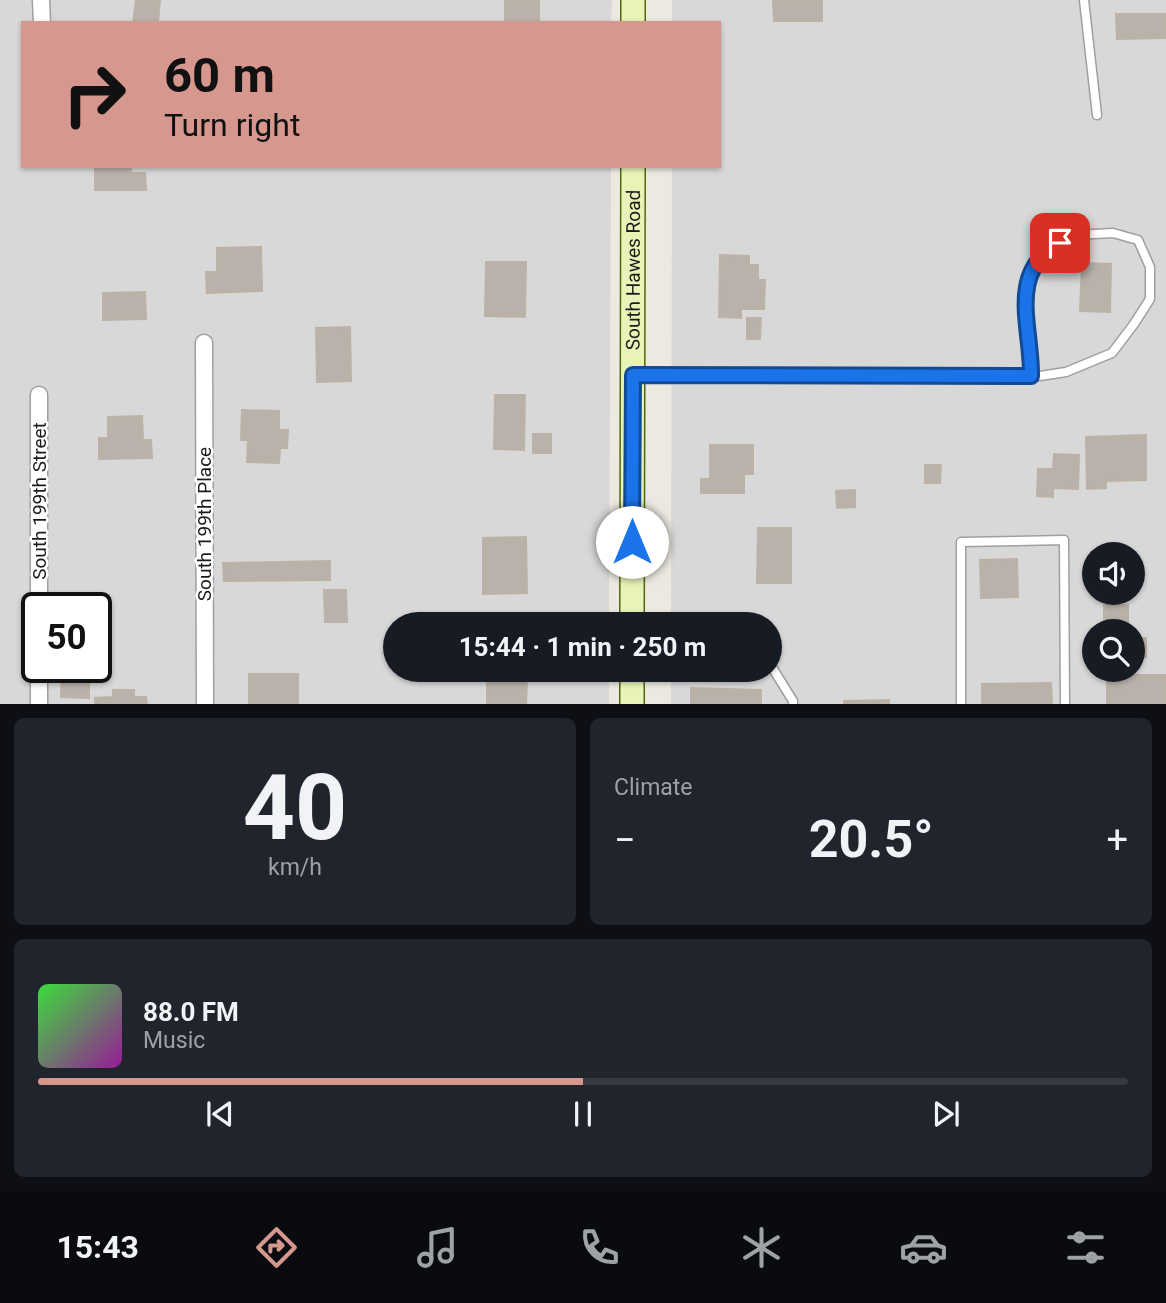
<!DOCTYPE html>
<html lang="en">
<head>
<meta charset="utf-8">
<style>
	:root { --surface:#171b24; --page:#20242c; --text:#f1f3f6; --muted:#9ea1a6; --line:#363941; --accent:#d6978f }
	body { margin:0; font-family:Roboto,sans-serif; background:var(--page); color:var(--text); height:100vh; display:flex; flex-direction:column; font-size:26px; white-space:nowrap }
	* { box-sizing:border-box; margin:0 }
	p { font-size:23px; color:var(--muted) }
	.icon { flex:none; width:38px; height:38px; fill:none; stroke:currentColor; stroke-width:2; stroke-linecap:round; stroke-linejoin:round }
	.map { position:relative; height:704px; overflow:hidden }
	.sheet { display:flex; flex-direction:column; gap:14px; padding:14px; background:#0d0f14; flex:1 }
	.sheet>* { flex:none }
	.guide { position:absolute; left:21px; top:21px; width:700px; height:147px; border-radius:0px; box-shadow:0 2px 5px #0004; background:#d6978f; color:#111; overflow:hidden }
	.controls { position:absolute; left:1082px; top:542px; display:grid; gap:14px }
	.controls a { display:grid; place-items:center; width:63px; height:63px; border-radius:50%; background:var(--surface); box-shadow:0 2px 5px #0004; font-size:35px }
	.speed { position:absolute; left:21px; top:592px; display:flex; gap:14px; font-size:35px; font-weight:700; text-align:center }
	.speed>* { display:grid; place-content:center; width:91px; height:91px; border-radius:50%; background:var(--surface); box-shadow:0 2px 5px #0004; line-height:1 }
	.speed .limit { border:4px solid #111; border-radius:10px; background:#fff; color:#111 }
	.pin { position:absolute; display:grid; place-items:center; width:60px; height:60px; color:#fff; margin:-30px; border-radius:14px; box-shadow:0 4px 10px #0006 }
	.me { position:absolute; width:77px; margin:-38px; rotate:0deg; stroke-linejoin:round; filter:drop-shadow(0 0 5px #0008) }
	.turn { display:flex; align-items:center; gap:24px; height:147px; padding:0 28px; font-size:32px }
	.turn .icon { width:91px; height:91px; stroke-width:2.5 }
	.turn b { display:block; font-size:49px; line-height:60px }
	.big { font-size:52px; font-weight:700; line-height:1.1 }
	.sheet .card { flex:1; display:flex; flex-direction:column; justify-content:center; gap:10px; min-width:0; padding:0 24px; border-radius:10px; background:var(--page) }
	.sheet .dial { align-items:center; gap:0 }
	.dial b { font-size:91px; line-height:1 }
	.song { display:flex; align-items:center; gap:21px }
	.cover { width:84px; height:84px; border-radius:10px; background:linear-gradient(135deg,hsl(120 70% 55%),hsl(300 70% 35%)) }
	.played { height:7px; border-radius:4px; background:linear-gradient(90deg,var(--accent) 50%,var(--line) 50%) }
	.keys { display:flex; justify-content:space-around; direction:ltr }
	.heat { display:flex; justify-content:space-between; align-items:center; font-size:38px; direction:ltr }
	.sheet .tiles { flex:1; display:grid; gap:14px; grid-template-columns:1fr 1fr }
	.card:last-child { grid-column:span 2 }
	.trip { position:absolute; left:383px; top:612px; width:399px; height:70px; border-radius:35px; background:var(--surface); box-shadow:0 2px 5px #0004; font-weight:700; line-height:70px; text-align:center }
	.menu { display:flex; height:112px; justify-content:space-around; align-items:center; background:#090b0e; color:var(--muted) }
	.menu .icon { width:49px; height:49px }
	.menu .selected { color:var(--accent) }
	.menu b { font-size:32px; color:var(--text) }
	.map>svg:first-child { display:block }
	.residential { fill:#d9d8d8; fill-rule:evenodd }
	.building { fill:#b8b2ab; stroke:#bcb2a5; stroke-width:2 }
	.lines { fill:none; stroke-linecap:round; stroke-linejoin:round }
	.lane-casing { stroke:#9f9f9f; stroke-width:11 }
	.street-casing { stroke:#9f9f9f; stroke-width:19 }
	.secondary-casing { stroke:#51660e; stroke-width:26 }
	.lane { stroke:#fff; stroke-width:8 }
	.street { stroke:#fff; stroke-width:16 }
	.secondary { stroke:#e8f3b8; stroke-width:23 }
	.route-casing { stroke:#114b97; stroke-width:18 }
	.route { stroke:#1a73e8; stroke-width:12 }
	.labels { text-anchor:middle; stroke-width:5; stroke-linejoin:round; paint-order:stroke }
	.street-label { font-size:19px; fill:#1b1b1b; stroke:#fff }
</style>
</head>
<body>
<div class="map">
<svg width="1166" height="705" viewBox="0 0 1166 705">
	<rect width="100%" height="100%" fill="#ece9e1"/>
	<g class="residential">
		<path d="M0,0h612l-1,23h-588v143h588l-2,459h-213v45h213v34h-609zM37,607h59v60h-59z"/>
		<path d="M672,0h494v704l-495,1v-35h99v-45h-99l1,-459h47v-143h-47zM1094,555h38v38h-38zM1094,632h38v38h-38z"/>
	</g>
	<g class="building">
		<path d="M136,0h24l-2,23h-25z"/>
		<rect x="505" y="0" width="34" height="23"/>
		<path d="M773,0h49v21h-48z"/>
		<path d="M1116,14h50v24l-49,1z"/>
		<path d="M95,166h36v7h14l1,17h-51z"/>
		<path d="M261,247l1,44 -55,2 -1,-21h11v-24z"/>
		<path d="M720,255l29,1v9h9v15h7l-1,29h-23v9l-22,-1z"/>
		<path d="M486,262h40l-1,55 -40,-1z"/>
		<path d="M1082,263l29,1 -1,48 -30,-1z"/>
		<path d="M145,292l1,27 -43,1v-27z"/>
		<path d="M747,318h14l-1,21h-13z"/>
		<path d="M350,327l1,54 -34,1 -1,-54z"/>
		<path d="M495,395h30l-1,55 -30,-1z"/>
		<path d="M242,410l37,1v19h9l-1,18h-7l-1,15 -32,-1 1,-22h-7z"/>
		<path d="M142,416l1,24h8l1,18 -53,1v-21h9v-21z"/>
		<rect x="533" y="434" width="18" height="19"/>
		<path d="M1146,435v45l-40,1v7l-19,1 -1,-52z"/>
		<path d="M710,445h43v29h-9v19h-43v-14h9z"/>
		<path d="M1054,454l25,1 -1,34 -25,-1v9l-16,-1 1,-27h15z"/>
		<path d="M925,465h16l-1,18h-15z"/>
		<path d="M855,490v17l-18,1 -1,-17z"/>
		<path d="M758,528h33v55h-34z"/>
		<path d="M526,537l1,56 -44,1v-56z"/>
		<path d="M1017,559l1,38 -37,1 -1,-38z"/>
		<path d="M330,561v19l-106,1 -1,-18z"/>
		<path d="M324,590h22l1,32h-22z"/>
		<rect x="1104" y="605" width="24" height="21"/>
		<path d="M1146,638v19h-14v-18z"/>
		<path d="M62,667h27v31l-28,-1z"/>
		<rect x="249" y="674" width="49" height="31"/>
		<rect x="1107" y="675" width="59" height="30"/>
		<path d="M487,680h40l-1,25h-39z"/>
		<path d="M1051,683l1,22h-70v-21z"/>
		<path d="M691,688l70,2v15h-70z"/>
		<path d="M113,690h21v7h12l1,8h-52v-7l18,-1z"/>
		<path d="M889,700v5h-45v-4z"/>
	</g>
	<g class="lines">
		<defs>
			<g id="lane">
				<path d="M1084,0l13,115"/>
				<path d="M636,375l404,1 26,-4 46,-19 22,-29 16,-25v-32l-12,-27 -25,-7 -37,2 -31,16 -15,24 -7,26 8,51 -1,24"/>
				<path d="M770,664l23,37v4"/>
				<path d="M961,705v-163l103,-2 1,165"/>
			</g>
			<g id="street">
				<path d="M41,0l1,23"/>
				<path d="M204,343l1,362"/>
				<path d="M39,395v212"/>
				<path d="M39,667v38"/>
			</g>
			<g id="secondary">
				<path d="M633,23v-23"/>
				<path id="s1" d="M632,625l1,-459"/>
				<path d="M632,705v-35"/>
			</g>
		</defs>
		<use href="#lane" class="lane-casing"/>
		<use href="#street" class="street-casing"/>
		<use href="#secondary" class="secondary-casing"/>
		<use href="#lane" class="lane"/>
		<use href="#street" class="street"/>
		<use href="#secondary" class="secondary"/>
	</g>
	<g class="lines">
		<defs>
			<path id="route" d="M632,542l1,-167 398,1c1,-49 -25,-104 29,-133"/>
		</defs>
		<use href="#route" class="route-casing"/>
		<use href="#route" class="route"/>
	</g>
	<g class="labels">
		<g class="street-label">
			<text dy="7" stroke="none"><textPath href="#s1" startOffset="355">South Hawes Road</textPath></text>
			<text transform="translate(39 501) rotate(-90)" y="7">South 199th Street</text>
			<text transform="translate(204 524) rotate(-90)" y="7">South 199th Place</text>
		</g>
	</g>
</svg>
<div class="controls">
<a><svg class="icon" aria-label="sound" viewBox="0 0 24 24"><path d="M4 9h4l5-4v14l-5-4H4zM17 9q2 3 0 6"/></svg></a>
<a><svg class="icon" aria-label="search" viewBox="0 0 24 24"><circle cx="10" cy="10" r="6"/><path d="M15 15l6 6"/></svg></a>
</div>
<div class="speed"><div class="limit">50</div></div>
<div class="pin" style="left:1060px;top:243px;background:#d93025"><svg class="icon" aria-label="arrive" viewBox="0 0 24 24"><path d="M6 21V4h12l-3 4 3 4H6"/></svg></div>
<svg class="me" style="left:632px;top:542px" viewBox="-20 -20 40 40"><circle r="19" fill="#fff"/><path d="M0-13L10 11 0 6-10 11z" fill="#1a73e8"/></svg>
<div class="trip">15:44 · 1 min · 250 m</div>
<div class="guide">
<div class="turn"><svg class="icon" aria-label="right" viewBox="0 0 24 24"><path d="M7 20v-9h11M14 6l5 5-5 5"/></svg><div><b>60 m</b>Turn right</div></div>
</div>
</div>
<section class="sheet">
<div class="tiles">
<div class="card dial"><b>40</b><p>km/h</p></div>
<div class="card"><p>Climate</p>
<div class="heat"><a>−</a><b class="big">20.5°</b><a>+</a></div>
</div>
<div class="card">
<div class="song"><i class="cover"></i><div><b>88.0 FM</b><p>Music</p></div></div>
<div class="played"></div>
<div class="keys"><svg class="icon" aria-label="previous" viewBox="0 0 24 24"><path d="M18 5L8 12l10 7zM5 5v14"/></svg><svg class="icon" aria-label="pause" viewBox="0 0 24 24"><path d="M8 5v14M16 5v14"/></svg><svg class="icon" aria-label="next" viewBox="0 0 24 24"><path d="M6 5l10 7-10 7zM19 5v14"/></svg></div>
</div>
</div>
</section>
<nav class="menu">
<b>15:43</b>
<svg class="icon selected" aria-label="directions" viewBox="0 0 24 24"><path d="M12 3l9 9-9 9-9-9zM9 14v-3h6M13 9l2 2-2 2"/></svg>
<svg class="icon" aria-label="music" viewBox="0 0 24 24"><path d="M9 18V5l10-2v13"/><circle cx="6" cy="18" r="3"/><circle cx="16" cy="16" r="3"/></svg>
<svg class="icon" aria-label="phone" viewBox="0 0 24 24"><path d="M5 4h4l2 5-3 2q2 4 5 5l2-3 5 2v4C11 20 4 13 5 4z"/></svg>
<svg class="icon" aria-label="climate" viewBox="0 0 24 24"><path d="M12 3v18M4 7l16 10M4 17L20 7"/></svg>
<svg class="icon" aria-label="car" viewBox="0 0 24 24"><path d="M5 17H2v-5l4-1 3-4h7l3 4 3 1v5h-3M9 17h6M6 11h13"/><circle cx="7" cy="17" r="2"/><circle cx="17" cy="17" r="2"/></svg>
<svg class="icon" aria-label="filters" viewBox="0 0 24 24"><path d="M4 7h16M4 17h16"/><circle cx="9" cy="7" r="2"/><circle cx="15" cy="17" r="2"/></svg>
</nav>
</body>
</html>
